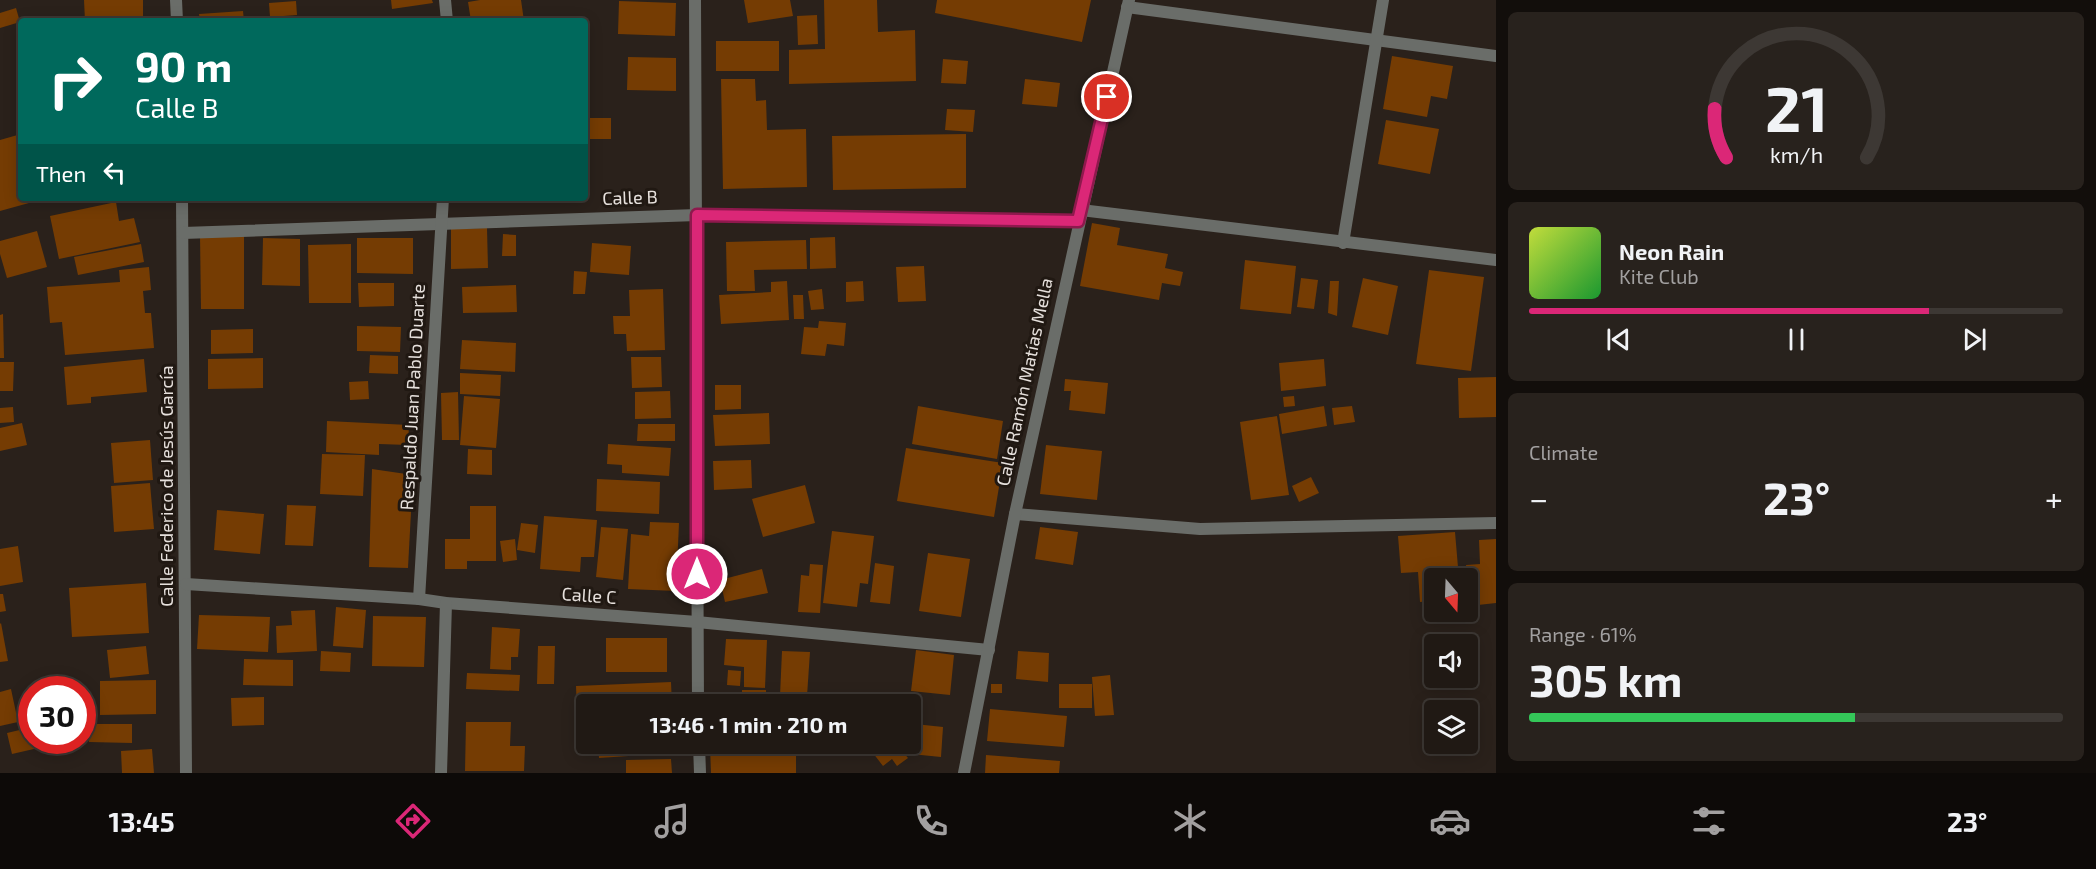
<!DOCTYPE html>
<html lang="en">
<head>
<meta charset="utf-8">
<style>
	:root { --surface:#201914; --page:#28221d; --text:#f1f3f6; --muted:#a2a0a0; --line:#3d3834; --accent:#db2777 }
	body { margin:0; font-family:"Exo 2",sans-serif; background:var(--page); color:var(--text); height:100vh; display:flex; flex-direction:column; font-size:22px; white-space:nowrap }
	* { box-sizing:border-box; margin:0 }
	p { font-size:20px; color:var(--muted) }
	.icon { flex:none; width:33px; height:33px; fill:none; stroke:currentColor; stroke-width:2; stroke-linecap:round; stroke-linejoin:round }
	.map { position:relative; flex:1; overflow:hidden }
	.details { display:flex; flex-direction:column; gap:12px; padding:12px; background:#120e0b; width:600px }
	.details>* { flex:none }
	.top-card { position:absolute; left:18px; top:18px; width:570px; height:183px; border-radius:6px; box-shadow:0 3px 15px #0003,0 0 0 2px var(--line); background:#00695c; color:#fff; overflow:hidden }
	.needle { width:39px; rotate:161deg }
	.controls { position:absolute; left:1424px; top:568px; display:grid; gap:12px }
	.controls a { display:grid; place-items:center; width:54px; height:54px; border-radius:6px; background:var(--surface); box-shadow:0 3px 15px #0003,0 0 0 2px var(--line); font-size:30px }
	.speed { position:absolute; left:18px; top:676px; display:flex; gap:12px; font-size:30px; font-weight:700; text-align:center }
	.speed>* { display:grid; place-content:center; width:78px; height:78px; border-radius:50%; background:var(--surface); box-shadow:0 3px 15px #0003,0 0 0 2px var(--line); line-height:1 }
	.speed .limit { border:9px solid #d22; background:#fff; color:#111 }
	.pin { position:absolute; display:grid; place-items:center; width:51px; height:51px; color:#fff; margin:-26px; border:3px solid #fff; border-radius:50%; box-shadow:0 2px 6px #0007 }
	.me { position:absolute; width:66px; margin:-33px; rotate:0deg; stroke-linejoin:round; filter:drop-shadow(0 0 4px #0008) }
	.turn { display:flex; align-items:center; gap:21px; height:126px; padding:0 18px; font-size:27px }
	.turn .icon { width:78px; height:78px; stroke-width:2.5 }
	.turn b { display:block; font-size:42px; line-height:51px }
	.then { display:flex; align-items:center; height:57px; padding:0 18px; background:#0003; gap:12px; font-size:22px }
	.big { font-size:45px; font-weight:700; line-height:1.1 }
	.details .widget { flex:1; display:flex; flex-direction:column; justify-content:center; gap:9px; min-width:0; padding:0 21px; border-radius:9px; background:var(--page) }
	.details .dial { align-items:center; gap:0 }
	.dial svg { height:156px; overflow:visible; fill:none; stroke:var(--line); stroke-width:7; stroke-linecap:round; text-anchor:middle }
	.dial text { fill:var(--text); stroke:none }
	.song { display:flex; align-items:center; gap:18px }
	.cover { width:72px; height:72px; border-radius:9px; background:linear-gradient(135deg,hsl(70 70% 55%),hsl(130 70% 35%)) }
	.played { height:6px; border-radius:3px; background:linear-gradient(90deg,var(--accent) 75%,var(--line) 75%) }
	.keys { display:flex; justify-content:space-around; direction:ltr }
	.heat { display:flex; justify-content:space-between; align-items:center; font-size:33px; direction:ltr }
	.charge { height:9px; border-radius:4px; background:linear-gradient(90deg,#34c759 61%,var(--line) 0) }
	.trip { position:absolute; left:576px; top:694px; width:345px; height:60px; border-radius:6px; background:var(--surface); box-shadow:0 3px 15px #0003,0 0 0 2px var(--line); font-weight:700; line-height:60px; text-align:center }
	.dock { display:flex; height:96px; justify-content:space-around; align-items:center; background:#0d0a08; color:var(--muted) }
	.dock .icon { width:42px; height:42px }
	.dock .current { color:var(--accent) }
	.dock b { font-size:27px; color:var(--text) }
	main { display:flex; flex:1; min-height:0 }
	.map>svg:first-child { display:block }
	.building { fill:#753c03 }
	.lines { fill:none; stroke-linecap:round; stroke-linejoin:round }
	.street { stroke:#6a6d69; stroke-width:12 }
	.route-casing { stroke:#8e194d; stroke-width:15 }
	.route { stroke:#db2777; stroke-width:10 }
	.labels { text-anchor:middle; stroke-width:6; stroke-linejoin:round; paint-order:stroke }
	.street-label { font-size:18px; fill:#e6e0dc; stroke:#201812 }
</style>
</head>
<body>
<main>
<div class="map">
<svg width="1496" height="773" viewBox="0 0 1496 773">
	<rect width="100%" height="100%" fill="#2a211b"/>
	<g class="building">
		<path d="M84,0h59v21h-58z"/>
		<path d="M391,0h41l1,3 -41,6z"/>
		<path d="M480,0h41l3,21h-53l-3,-19z"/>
		<path d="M744,0h46l3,16 -45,7z"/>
		<path d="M824,0h53l1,32 37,-2 1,51 -127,3v-34l36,-1z"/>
		<path d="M937,0h154l-9,42 -147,-29z"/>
		<path d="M296,1l1,14 -27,2 -1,-14z"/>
		<path d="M619,1l57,2 -1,33 -57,-2z"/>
		<path d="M16,8l4,14 -20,6v-15z"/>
		<path d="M243,11l1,10h-44l-1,-7z"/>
		<path d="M817,15l1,29 -20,1 -1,-29z"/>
		<rect x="716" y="41" width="63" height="30"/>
		<path d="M1392,56l61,10 -6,33 -16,-3 -4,21 -44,-8z"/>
		<path d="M628,57l48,1v33l-49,-1z"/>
		<path d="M943,59l25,2 -2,23 -25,-1z"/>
		<path d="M721,79h34l1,22 10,-1 1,30 39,-1 1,58 -84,2z"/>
		<path d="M1025,79l35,4 -3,24 -35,-3z"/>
		<path d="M947,109l28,1 -2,22 -28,-2z"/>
		<rect x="585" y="118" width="26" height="21"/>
		<path d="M1386,120l53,9 -9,45 -52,-10z"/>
		<path d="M21,134v64h7l1,5 -29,8v-71z"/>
		<path d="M966,134v54l-133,2 -1,-54z"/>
		<path d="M116,202l3,19 15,-3 6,24 -81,17 -9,-43z"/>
		<path d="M1092,223l28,5 -3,17 51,9 -3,14 18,4 -3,14 -18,-3 -3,17 -79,-14z"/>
		<path d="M487,228l1,40 -37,1v-40z"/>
		<path d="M37,231l10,36 -40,11 -7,-24v-13z"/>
		<path d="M244,234v75h-43l-1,-74z"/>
		<path d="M503,234l13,1v21h-14z"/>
		<path d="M835,237l1,31 -26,1v-31z"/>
		<path d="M263,238l37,1v47l-38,-1z"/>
		<path d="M357,238h56v36l-56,-1z"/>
		<path d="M806,240l1,29 -53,1 1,21h-28l-1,-49z"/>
		<path d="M592,243l39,3 -2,29 -39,-3z"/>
		<path d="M141,244l3,18 -66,13 -4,-18z"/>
		<path d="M351,244v59h-42l-1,-58z"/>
		<path d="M1245,260l51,6 -5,48 -51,-5z"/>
		<path d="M924,266l2,35 -28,1 -2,-35z"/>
		<path d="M149,267l2,23 -8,1 2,22h6l3,35 -89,7 -3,-33 -12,1 -3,-36 73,-5 -1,-12z"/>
		<path d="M1429,270l55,7 -13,94 -55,-7z"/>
		<path d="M574,271l13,1 -2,22h-12z"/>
		<path d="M1301,278l17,2 -4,29 -17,-2z"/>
		<path d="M1363,278l35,8 -10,49 -36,-8z"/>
		<path d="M787,281l2,39 -68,4 -2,-29 52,-3v-10z"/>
		<path d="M863,281l1,20 -18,1v-20z"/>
		<path d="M1330,281h9l-2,35 -9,-3z"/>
		<path d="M358,283h36v23l-35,1z"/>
		<path d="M516,285l1,27 -54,1 -1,-26z"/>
		<path d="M663,289l2,61 -38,1 -1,-17h-12l-1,-18h17l-1,-26z"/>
		<path d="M822,289l2,20 -13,1 -3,-19z"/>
		<path d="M793,295h10l1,24h-10z"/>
		<path d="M3,314l1,44h-4v-43z"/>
		<path d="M819,321l27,2 -2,23 -17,-2 -2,12 -24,-2 3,-27 14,1z"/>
		<path d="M357,326l44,1 -1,25 -43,-1z"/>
		<path d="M253,329v24l-42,1v-24z"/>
		<path d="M462,340l54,3 -1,29 -55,-3z"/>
		<path d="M370,355l28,1v18l-29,-1z"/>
		<path d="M631,357h30l1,30 -30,1z"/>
		<path d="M263,358v30l-55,1v-30z"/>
		<path d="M144,359l3,33 -56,5v6l-24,2 -3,-38z"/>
		<path d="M1324,359l2,27 -45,5 -2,-28z"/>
		<path d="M0,362h14l-1,29h-13z"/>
		<path d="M460,373l41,2 -1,21 -40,-2z"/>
		<path d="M1496,377v40l-37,1 -1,-40z"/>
		<path d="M1065,379l43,4 -3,31 -36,-4 2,-19h-7z"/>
		<path d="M368,381l1,18 -19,1 -1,-18z"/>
		<path d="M715,385h26v24l-26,1z"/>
		<path d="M670,391l1,27 -36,1v-27z"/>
		<path d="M458,392l1,48h-17l-1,-47z"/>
		<path d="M464,396l36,3 -4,49 -36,-3z"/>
		<path d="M1294,396l1,10 -11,1 -1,-10z"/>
		<path d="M918,406l85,15 -6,38 -85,-15z"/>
		<path d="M1324,406l3,20 -45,8 -3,-20z"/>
		<path d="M1352,406l3,16 -21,3 -2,-17z"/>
		<path d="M13,407l1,15 -14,1v-15z"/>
		<path d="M769,413l1,31 -55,2 -2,-31z"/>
		<path d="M1277,416l12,79 -38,5 -11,-78z"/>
		<path d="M327,421l82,4 -1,20 -29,-1v11l-53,-3z"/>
		<path d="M22,423l5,22 -27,6v-23z"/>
		<path d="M638,424h37v17h-38z"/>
		<path d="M150,440l3,40 -39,3 -3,-40z"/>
		<path d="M608,444l63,4 -2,28 -47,-3v-8l-15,-1z"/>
		<path d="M1046,445l56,6 -5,49 -57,-6z"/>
		<path d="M906,448l97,15 -9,54 -97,-16z"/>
		<path d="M468,449l24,1v25l-25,-1z"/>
		<path d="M322,454l43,1 -2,41 -43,-2z"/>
		<path d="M751,460l1,28 -38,2 -1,-29z"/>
		<path d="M372,469l41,6 -5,93 -39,-1z"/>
		<path d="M1311,477l8,16 -20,9 -7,-16z"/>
		<path d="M597,479l63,3 -1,32 -63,-3z"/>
		<path d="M150,483l4,46 -40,3 -3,-46z"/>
		<path d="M805,485l10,38 -52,14 -11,-38z"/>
		<path d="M287,505l29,1 -3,40 -28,-1z"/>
		<path d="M470,506h26v55h-29v8h-22v-30h25z"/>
		<path d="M217,510l47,4 -4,40 -46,-4z"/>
		<path d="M544,516l53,4 -3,37h-13l-1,15 -40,-3z"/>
		<path d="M650,522l29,1 -3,68 -48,-2 3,-55 18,2z"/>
		<path d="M521,523l17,2 -3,28 -18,-3z"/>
		<path d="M601,527l27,2 -5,51 -27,-3z"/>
		<path d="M1040,527l38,5 -5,33 -38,-6z"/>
		<path d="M832,531l42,5 -6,48 -8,-1 -3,24 -34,-4z"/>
		<path d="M1455,532l4,47h-25v22l-14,1 -2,-30 -17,1 -3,-37z"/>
		<path d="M515,539l2,21 -14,2 -3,-21z"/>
		<path d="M1496,539v64l-27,3 -3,-41 14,-1 -1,-24z"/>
		<path d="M18,546l5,36 -23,4v-37z"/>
		<path d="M928,553l42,6 -9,58 -42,-6z"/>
		<path d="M875,563l19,3 -4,38 -20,-2z"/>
		<path d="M810,564l13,1 -3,48 -22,-1 3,-37 8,1z"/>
		<path d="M762,569l6,24 -43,9 -5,-22z"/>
		<path d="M146,583l3,50 -77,4 -3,-49z"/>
		<path d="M0,594h3l3,17 -6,1z"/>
		<path d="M336,607l30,3 -3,38 -30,-2z"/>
		<path d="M315,610l2,41 -40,2 -1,-27 16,-1 -1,-14z"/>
		<path d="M199,615l71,2 -2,35 -71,-3z"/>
		<path d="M373,616l53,1 -2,50 -52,-1z"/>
		<path d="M1,623l7,38 -8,1v-38z"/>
		<path d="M492,627l28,2 -2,28h-7v13l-21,-1z"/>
		<rect x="606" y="638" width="61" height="34"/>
		<path d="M726,639l41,1 -2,48 -21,-1v-20l-20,-2z"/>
		<path d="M146,646l3,28 -39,4 -3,-28z"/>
		<path d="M538,646h17l-1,38h-17z"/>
		<path d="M916,650l38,5 -4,40 -39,-4z"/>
		<path d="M321,651l30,2 -1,19 -30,-1z"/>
		<path d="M782,651l28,1 -3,44h-27z"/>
		<path d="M1018,651l31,2 -1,29 -32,-3z"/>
		<path d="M244,659l49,1v26l-50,-1z"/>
		<path d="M728,670l13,1 -1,15 -13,-1z"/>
		<path d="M467,673l53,2 -1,16 -53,-2z"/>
		<path d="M1110,675l4,40 -19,1 -3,-39z"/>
		<path d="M156,680v34l-56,1v-34z"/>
		<path d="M671,682l1,23h-86v7l-9,1 -1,-27z"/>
		<rect x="991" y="684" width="11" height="9"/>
		<rect x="1059" y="684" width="33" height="24"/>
		<path d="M11,689l7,33 -18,4v-34z"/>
		<rect x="742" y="690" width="24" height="14"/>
		<path d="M264,697v28l-32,1 -1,-28z"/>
		<path d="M990,709l77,7 -3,31 -77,-6z"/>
		<path d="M466,722h45l-1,24h15l-1,25h-59z"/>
		<path d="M90,724h42v19l-43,-1z"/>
		<path d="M915,724l28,3 -2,30 -30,-3z"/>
		<path d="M32,727v14h14l1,5 -35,8 -5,-21z"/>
		<path d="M598,744h74l1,9 -74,5z"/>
		<path d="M739,744h57v29h-85l-1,-27z"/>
		<path d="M866,744h30l12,14 -11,8 -5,-7 -9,7z"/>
		<path d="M152,749l2,24h-32l-1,-22z"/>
		<path d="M986,755l74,6 -1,12h-74z"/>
		<path d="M671,759l1,14h-46v-13z"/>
	</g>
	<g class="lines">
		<g class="street">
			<path d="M176,0l1,21"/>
			<path d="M445,0l2,21"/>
			<path d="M695,0l3,705"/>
			<path d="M1127,7l369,49"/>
			<path d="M182,198l4,575"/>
			<path d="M1081,210l415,50"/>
			<path d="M183,233l514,-18 381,6"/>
			<path d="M1343,243l40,-243"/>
			<path d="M1015,514l185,15 296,-6"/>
			<path d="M186,584l233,15 27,4 251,19 292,28"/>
			<path d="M419,599l24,-401"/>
			<path d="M699,744l1,29"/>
			<path d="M441,773l5,-170"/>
			<path d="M964,773l51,-259 114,-514"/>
		</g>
	</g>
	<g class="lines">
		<defs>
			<path id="route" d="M697,574v-359l381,6 29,-124"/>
		</defs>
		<use href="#route" class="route-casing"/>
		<use href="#route" class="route"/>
	</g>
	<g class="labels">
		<g class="street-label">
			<text transform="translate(630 198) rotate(-2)" y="6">Calle B</text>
			<text transform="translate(1025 382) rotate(-78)" y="6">Calle Ramón Matías Mella</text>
			<text transform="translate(413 397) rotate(-87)" y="6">Respaldo Juan Pablo Duarte</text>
			<text transform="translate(167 486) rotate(-90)" y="6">Calle Federico de Jesús García</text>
			<text transform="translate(589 596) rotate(4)" y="6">Calle C</text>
		</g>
	</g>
</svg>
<div class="controls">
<a><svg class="needle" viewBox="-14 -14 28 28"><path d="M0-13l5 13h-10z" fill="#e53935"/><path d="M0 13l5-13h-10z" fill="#a2a0a0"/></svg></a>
<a><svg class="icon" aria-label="sound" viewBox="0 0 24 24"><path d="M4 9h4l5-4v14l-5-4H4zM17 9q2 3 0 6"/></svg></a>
<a><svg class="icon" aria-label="layers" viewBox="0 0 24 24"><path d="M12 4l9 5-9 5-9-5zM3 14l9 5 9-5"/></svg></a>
</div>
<div class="speed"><div class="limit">30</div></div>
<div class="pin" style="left:1107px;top:97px;background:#d93025"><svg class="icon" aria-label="arrive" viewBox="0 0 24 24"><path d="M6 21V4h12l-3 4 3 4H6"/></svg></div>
<svg class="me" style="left:697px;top:574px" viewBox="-20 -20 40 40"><circle r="17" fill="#db2777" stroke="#fff" stroke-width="3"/><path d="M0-11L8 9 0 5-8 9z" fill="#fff"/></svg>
<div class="trip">13:46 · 1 min · 210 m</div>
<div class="top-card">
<div class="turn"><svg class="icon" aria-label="right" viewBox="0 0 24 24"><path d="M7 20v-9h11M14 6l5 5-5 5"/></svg><div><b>90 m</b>Calle B</div></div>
<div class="then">Then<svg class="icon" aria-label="left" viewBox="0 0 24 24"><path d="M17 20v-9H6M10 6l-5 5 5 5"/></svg></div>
</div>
</div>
<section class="details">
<div class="widget dial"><svg viewBox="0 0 100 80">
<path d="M14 69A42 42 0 1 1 86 69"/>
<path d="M14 69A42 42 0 0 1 8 44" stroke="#db2777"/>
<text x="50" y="56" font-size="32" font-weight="700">21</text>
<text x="50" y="72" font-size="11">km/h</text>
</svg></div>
<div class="widget">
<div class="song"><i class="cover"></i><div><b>Neon Rain</b><p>Kite Club</p></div></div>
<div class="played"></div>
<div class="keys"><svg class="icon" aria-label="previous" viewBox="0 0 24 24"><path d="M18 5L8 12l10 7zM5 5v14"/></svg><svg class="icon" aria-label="pause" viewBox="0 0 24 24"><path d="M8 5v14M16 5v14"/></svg><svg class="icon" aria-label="next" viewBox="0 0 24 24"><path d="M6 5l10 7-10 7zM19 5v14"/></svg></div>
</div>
<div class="widget"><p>Climate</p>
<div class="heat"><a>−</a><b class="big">23°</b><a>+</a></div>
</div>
<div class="widget"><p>Range · 61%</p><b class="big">305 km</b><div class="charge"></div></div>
</section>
</main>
<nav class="dock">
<b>13:45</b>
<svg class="icon current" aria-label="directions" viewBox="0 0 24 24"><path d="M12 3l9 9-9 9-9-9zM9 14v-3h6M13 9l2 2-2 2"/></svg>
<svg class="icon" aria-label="music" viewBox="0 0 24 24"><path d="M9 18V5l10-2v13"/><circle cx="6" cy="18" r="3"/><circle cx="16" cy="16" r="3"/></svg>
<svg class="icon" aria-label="phone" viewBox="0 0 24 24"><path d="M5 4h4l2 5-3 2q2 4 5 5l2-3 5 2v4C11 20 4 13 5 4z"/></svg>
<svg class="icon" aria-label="climate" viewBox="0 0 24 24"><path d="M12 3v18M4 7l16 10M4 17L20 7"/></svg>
<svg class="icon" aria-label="car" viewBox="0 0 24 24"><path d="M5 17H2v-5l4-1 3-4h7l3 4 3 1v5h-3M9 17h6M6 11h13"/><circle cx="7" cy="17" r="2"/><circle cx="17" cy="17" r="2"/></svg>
<svg class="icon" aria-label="filters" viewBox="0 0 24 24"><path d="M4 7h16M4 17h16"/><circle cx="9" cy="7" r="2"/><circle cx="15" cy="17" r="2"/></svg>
<b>23°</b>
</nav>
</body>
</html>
